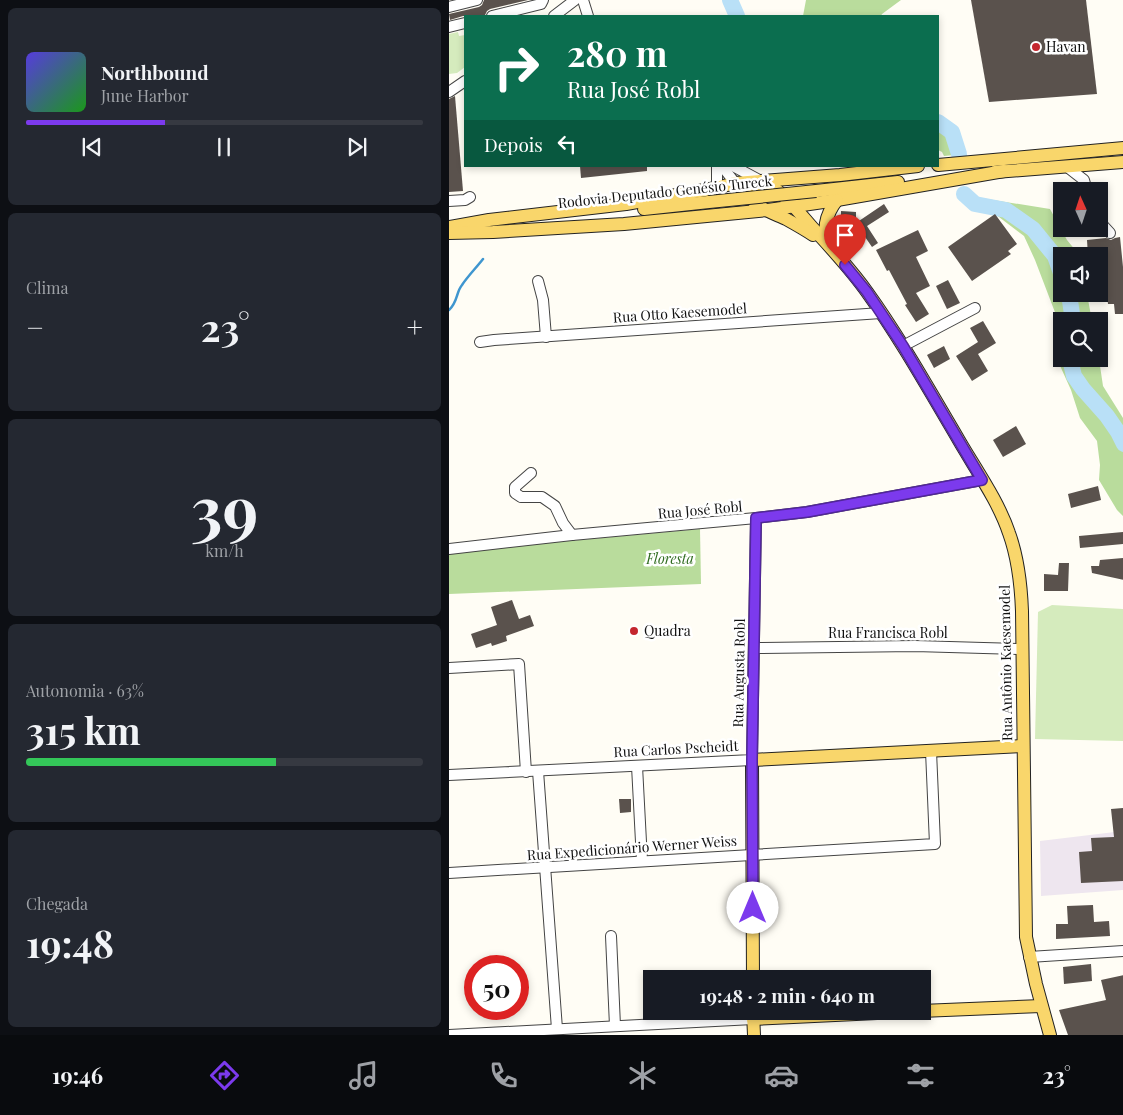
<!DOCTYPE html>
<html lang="pt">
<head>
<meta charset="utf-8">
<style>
	:root { --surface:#171b24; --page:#242831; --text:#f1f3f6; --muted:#9ea1a6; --line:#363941; --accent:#7c3aed }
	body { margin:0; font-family:"Playfair Display",serif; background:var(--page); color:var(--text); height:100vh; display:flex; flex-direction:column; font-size:19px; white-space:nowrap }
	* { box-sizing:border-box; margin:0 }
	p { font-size:16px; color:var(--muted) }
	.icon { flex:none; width:28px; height:28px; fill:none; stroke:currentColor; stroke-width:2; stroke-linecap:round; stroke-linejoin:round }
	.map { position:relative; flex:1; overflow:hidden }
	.drawer { display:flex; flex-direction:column; gap:8px; padding:8px; background:#0d0f14; width:449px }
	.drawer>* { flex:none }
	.hud { position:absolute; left:15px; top:15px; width:475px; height:152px; border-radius:0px; box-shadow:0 2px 8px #0003; background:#0b6e4f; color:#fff; overflow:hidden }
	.needle { width:32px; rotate:357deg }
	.controls { position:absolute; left:604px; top:182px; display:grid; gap:10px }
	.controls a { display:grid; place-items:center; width:55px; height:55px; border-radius:0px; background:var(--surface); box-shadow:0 2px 8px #0003; font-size:25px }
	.speed { position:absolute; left:15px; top:955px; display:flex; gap:10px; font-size:25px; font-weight:700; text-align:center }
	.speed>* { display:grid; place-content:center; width:65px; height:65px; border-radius:50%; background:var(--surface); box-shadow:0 2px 8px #0003; line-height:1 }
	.speed .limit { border:8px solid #d22; background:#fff; color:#111 }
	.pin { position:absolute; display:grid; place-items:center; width:42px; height:42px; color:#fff; margin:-51px -21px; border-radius:50% 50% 50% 0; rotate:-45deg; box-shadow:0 0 5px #0007 }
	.pin .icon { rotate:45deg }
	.me { position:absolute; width:55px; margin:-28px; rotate:0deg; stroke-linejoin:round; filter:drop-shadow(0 0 4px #0008) }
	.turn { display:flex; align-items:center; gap:18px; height:105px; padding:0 20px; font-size:22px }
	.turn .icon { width:65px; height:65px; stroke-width:2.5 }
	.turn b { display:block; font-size:35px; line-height:42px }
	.then { display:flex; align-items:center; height:48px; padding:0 20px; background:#0003; gap:10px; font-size:19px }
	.big { font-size:38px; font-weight:700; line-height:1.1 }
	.drawer .tile { flex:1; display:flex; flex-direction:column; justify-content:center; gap:8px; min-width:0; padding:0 18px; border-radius:8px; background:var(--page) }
	.drawer .dial { align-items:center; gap:0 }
	.dial b { font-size:65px; line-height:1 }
	.song { display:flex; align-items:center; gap:15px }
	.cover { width:60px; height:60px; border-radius:8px; background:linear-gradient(135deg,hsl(250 70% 55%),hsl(120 70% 35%)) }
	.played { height:5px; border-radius:2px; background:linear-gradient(90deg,var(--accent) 35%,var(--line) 35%) }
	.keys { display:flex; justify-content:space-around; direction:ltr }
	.heat { display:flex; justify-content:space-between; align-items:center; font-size:28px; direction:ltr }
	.charge { height:8px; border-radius:4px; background:linear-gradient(90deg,#34c759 63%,var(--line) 0) }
	.trip { position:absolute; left:194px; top:970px; width:288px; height:50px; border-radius:0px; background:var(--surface); box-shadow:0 2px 8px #0003; font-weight:700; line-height:50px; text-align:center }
	.dock { display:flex; height:80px; justify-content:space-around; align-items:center; background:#090b0e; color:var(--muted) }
	.dock .icon { width:35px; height:35px }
	.dock .selected { color:var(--accent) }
	.dock b { font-size:22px; color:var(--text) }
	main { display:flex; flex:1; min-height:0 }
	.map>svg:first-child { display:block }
	.industrial { fill:#eee6ef }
	.green { fill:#d5ebbd }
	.forest { fill:#b9dc9c }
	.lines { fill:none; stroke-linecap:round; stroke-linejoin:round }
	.stream { stroke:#3f96cf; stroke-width:2.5 }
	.river { stroke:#b9e0f7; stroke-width:16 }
	.building { fill:#5a524d }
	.minor-casing { stroke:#444; stroke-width:12 }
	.major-casing { stroke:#222; stroke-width:14 }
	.minor { stroke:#fff; stroke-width:10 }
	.major { stroke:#f9d66b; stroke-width:12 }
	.major-bridge-casing { stroke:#222; stroke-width:14; stroke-linecap:butt }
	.major-bridge { stroke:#f9d66b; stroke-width:12 }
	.route-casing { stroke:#51269a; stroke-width:12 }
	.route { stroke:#7c3aed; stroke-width:9 }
	.poi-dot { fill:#c4262e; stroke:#fff; stroke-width:2 }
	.labels { text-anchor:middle; stroke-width:5; stroke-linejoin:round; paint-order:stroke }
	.poi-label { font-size:14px; fill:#111; stroke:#fff; text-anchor:start }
	.street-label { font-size:14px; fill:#111; stroke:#fff }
	.park-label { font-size:14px; font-style:italic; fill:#2f6b1f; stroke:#fff }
</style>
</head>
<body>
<main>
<section class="drawer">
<div class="tile">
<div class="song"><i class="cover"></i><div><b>Northbound</b><p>June Harbor</p></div></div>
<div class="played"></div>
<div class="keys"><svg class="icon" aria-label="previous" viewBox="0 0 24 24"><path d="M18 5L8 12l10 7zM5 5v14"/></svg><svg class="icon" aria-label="pause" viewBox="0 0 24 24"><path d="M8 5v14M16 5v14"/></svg><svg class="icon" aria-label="next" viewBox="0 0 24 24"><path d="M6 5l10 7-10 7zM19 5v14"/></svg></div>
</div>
<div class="tile"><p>Clima</p>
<div class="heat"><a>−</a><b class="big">23°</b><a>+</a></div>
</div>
<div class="tile dial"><b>39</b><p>km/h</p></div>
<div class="tile"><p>Autonomia · 63%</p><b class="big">315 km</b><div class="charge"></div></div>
<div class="tile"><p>Chegada</p><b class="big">19:48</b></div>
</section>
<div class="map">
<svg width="675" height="1035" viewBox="0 0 675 1035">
	<rect width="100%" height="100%" fill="#fffdf5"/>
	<path class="industrial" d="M674,831v59l-82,6 -1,-55z"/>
	<g class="green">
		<path d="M9,32l1,4 6,-1v32l-8,6 -8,1v-40z"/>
		<path d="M603,605l71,4v132l-88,-2 3,-127z"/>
	</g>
	<g class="forest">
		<path d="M357,0h95l-19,14 -1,2h-78z"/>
		<path d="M489,126l10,10 7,19 -11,1 -2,-4 -4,-2z"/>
		<path d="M507,194l94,15 17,31 9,11 2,5h-17v38h26l5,27h-31v38h38l4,27 20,32v98l-6,-6 -18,-30 1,-15 -3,-24 -17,-23 -9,-28 -14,-31 4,-31 -26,-68 -11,-24 -29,-22 -18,-3z"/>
		<path d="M251,529l1,55 -252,10v-42z"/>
	</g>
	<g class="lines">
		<path class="stream" d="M0,310c9,-8 7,-18 13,-25 6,-9 14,-17 21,-26"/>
		<g class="river">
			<path d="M281,0l7,16"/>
			<path d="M489,122l14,10 7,22"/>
			<path d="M515,194l11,10 31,6 27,19 22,27 6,17"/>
			<path d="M620,294l4,27"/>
			<path d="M621,359l4,17 9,13 24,27 11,16 6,12"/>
		</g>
	</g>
	<g class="building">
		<path d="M35,0h44l-38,9 -3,2 -2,4 -4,1h-18l-13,4 -1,-6 30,-7 3,-2z"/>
		<path d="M522,0h115l11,94 -108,8z"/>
		<path d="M6,96l8,95 -14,1v-93z"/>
		<path d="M131,166h67v5l-66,7z"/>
		<path d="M435,204l5,8 -22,14 11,17 -6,4 -9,-13 -22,-1v-22l15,1v11z"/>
		<path d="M546,214l22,30 -9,7 3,3 -39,27 -24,-34z"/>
		<path d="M469,230l10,21 -12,6 14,29 -14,7 13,21 -13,8 -11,-17 2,-1 -18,-34 -2,1 -11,-21z"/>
		<path d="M671,237l4,40v37h-9l-1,-10h-6l-2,-18h-7v-30h-11l-1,-16 19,-2 5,2 4,-2z"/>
		<path d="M499,280l12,23 -13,6 -11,-23z"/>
		<path d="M534,321l13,22 -18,11 10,17 -16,10 -16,-25 22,-14 -8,-14z"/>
		<path d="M495,346l6,13 -16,9 -7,-13z"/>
		<path d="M567,426l10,18 -23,13 -10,-17z"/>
		<path d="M649,486l3,14 -30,8 -3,-14z"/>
		<path d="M675,532v12l-44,4 -1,-12z"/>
		<path d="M675,558v22l-32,-7 -1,-7h8l1,-6z"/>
		<path d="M610,563h10l-1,28h-24v-17l14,1z"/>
		<path d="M63,600l7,19 11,-4 4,11 -28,10 1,5 -15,5 -1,-3 -15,5 -5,-14 26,-9 -6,-18z"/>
		<path d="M170,799h12v13l-11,1z"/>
		<path d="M675,808v73l-43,2 -2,-31 13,-1 -1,-13 23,-1 -3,-28z"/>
		<path d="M644,905l1,17 15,-1 1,15 -54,3v-15h12l-1,-18z"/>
		<path d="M642,964l1,17 -28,3 -1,-17z"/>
		<path d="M675,975v60h-56l-9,-25 47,-10 -5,-20z"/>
	</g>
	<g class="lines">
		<defs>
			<g id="minor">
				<path d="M134,0l5,16"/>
				<path d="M0,7l28,-7"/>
				<path d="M43,16l49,-12 2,-4"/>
				<path d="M105,16l21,-16"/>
				<path d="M0,27l16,-4"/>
				<path d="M0,92l16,-11"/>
				<path d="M273,166l13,17 16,16"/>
				<path d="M284,166l28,15"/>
				<path d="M617,166l18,14 3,11"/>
				<path d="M267,188l1,-7v-15"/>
				<path d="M0,201l16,-1 5,-3"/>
				<path d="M650,221l11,12"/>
				<path d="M89,281l5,19 3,37"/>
				<path d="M31,342l14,-2 387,-27"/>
				<path d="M454,346l72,-38"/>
				<path d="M82,473l-16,14v6l6,4h21l13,9 8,17 9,12"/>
				<path d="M0,549l123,-14 184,-17 51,-6 175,-32"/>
				<path d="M305,648l161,-2 107,3"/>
				<path d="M0,668l70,-4 7,108"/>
				<path d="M188,766l5,95"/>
				<path d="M89,771l19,258"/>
				<path d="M0,775l303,-15 4,-242"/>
				<path d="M0,873l486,-29 -4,-93"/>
				<path d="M162,936l4,90"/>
				<path d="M580,957l95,-6"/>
				<path d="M0,1035l304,-16"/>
			</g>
			<g id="major">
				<path d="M489,165l186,-17"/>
				<path d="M546,172l129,-10"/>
				<path d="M312,181c19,7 36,29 50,45 19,21 39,42 56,66 33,46 61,96 90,145 17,30 41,63 52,96 9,25 12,51 13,78l4,326 10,47 14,51"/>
				<path d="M312,181c-29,20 11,31 25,38 9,5 18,10 27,16"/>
				<path d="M367,191l82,-9"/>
				<path d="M195,209l65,-7"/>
				<path d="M0,227l40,-7 137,-16 90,-16 19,-5 105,-8 78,-9"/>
				<path d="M0,233l44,-1 131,-8 144,-14 69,-10 167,-29"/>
				<path d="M381,246c-8,-16 -4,-32 7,-46"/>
				<path d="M304,979l-1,-219 271,-14"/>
				<path d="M472,1011l120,-5"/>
				<path d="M304,1013l1,22"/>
				<path d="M304,1019l166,-8"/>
			</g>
		</defs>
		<use href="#minor" class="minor-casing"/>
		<use href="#major" class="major-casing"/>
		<use href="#minor" class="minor"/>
		<use href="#major" class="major"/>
		<defs>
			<path id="major-bridge" d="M260,202l107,-11"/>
		</defs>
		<use href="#major-bridge" class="major-bridge-casing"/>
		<use href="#major-bridge" class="major-bridge"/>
	</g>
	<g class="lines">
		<defs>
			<path id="route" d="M304,908l-1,-148 4,-242 51,-6 175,-32 -79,-134 -36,-54 -22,-27"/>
		</defs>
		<use href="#route" class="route-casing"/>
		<use href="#route" class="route"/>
	</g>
	<g class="poi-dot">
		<circle cx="587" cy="47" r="5"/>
		<circle cx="185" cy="631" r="5"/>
	</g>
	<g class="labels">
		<g class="poi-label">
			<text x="597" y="52">Havan</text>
			<text x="195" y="636">Quadra</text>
		</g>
		<g class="street-label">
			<text transform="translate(216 192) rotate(-6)" y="5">Rodovia Deputado Genésio Tureck</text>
			<text transform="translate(231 313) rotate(-4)" y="5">Rua Otto Kaesemodel</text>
			<text transform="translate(251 510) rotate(-5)" y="5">Rua José Robl</text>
			<text x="439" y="638">Rua Francisca Robl</text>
			<text transform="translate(557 663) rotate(-91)" y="5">Rua Antônio Kaesemodel</text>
			<text transform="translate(290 673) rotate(-89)" y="5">Rua Augusta Robl</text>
			<text transform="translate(227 749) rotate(-3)" y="5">Rua Carlos Pscheidt</text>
			<text transform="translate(183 848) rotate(-4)" y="5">Rua Expedicionário Werner Weiss</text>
		</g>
		<g class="park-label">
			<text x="221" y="564">Floresta</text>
		</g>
	</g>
</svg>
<div class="controls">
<a><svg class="needle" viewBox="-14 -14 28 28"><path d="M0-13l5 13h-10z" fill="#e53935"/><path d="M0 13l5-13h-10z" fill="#9ea1a6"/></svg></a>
<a><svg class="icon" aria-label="sound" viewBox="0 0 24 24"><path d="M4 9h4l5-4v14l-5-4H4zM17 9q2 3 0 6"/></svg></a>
<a><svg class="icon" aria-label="search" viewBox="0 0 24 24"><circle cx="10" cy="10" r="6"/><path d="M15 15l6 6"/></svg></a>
</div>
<div class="speed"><div class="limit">50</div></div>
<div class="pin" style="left:396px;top:265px;background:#d93025"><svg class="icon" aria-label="arrive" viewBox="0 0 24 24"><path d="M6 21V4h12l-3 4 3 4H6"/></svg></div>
<svg class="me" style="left:304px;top:908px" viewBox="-20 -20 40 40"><circle r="19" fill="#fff"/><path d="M0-13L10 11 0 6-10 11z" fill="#7c3aed"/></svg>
<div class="trip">19:48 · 2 min · 640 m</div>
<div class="hud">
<div class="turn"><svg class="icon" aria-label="right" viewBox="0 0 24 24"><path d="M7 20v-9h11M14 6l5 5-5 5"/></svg><div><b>280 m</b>Rua José Robl</div></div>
<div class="then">Depois<svg class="icon" aria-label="left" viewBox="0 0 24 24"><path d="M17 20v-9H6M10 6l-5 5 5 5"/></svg></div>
</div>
</div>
</main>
<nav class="dock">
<b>19:46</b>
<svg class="icon selected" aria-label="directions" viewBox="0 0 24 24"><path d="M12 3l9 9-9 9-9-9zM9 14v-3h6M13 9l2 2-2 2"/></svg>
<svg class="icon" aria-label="music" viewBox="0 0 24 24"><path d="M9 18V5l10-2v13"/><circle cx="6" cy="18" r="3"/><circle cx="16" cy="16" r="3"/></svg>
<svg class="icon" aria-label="phone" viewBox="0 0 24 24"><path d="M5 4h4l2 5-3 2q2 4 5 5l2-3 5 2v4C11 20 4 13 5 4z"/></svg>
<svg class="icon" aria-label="climate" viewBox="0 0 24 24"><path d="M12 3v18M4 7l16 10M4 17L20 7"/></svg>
<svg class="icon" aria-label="car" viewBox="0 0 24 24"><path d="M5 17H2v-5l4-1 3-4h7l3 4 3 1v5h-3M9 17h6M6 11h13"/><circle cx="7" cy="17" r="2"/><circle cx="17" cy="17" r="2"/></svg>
<svg class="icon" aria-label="filters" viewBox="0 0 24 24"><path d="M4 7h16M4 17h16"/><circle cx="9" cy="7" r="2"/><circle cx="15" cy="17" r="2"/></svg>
<b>23°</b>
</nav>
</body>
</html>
